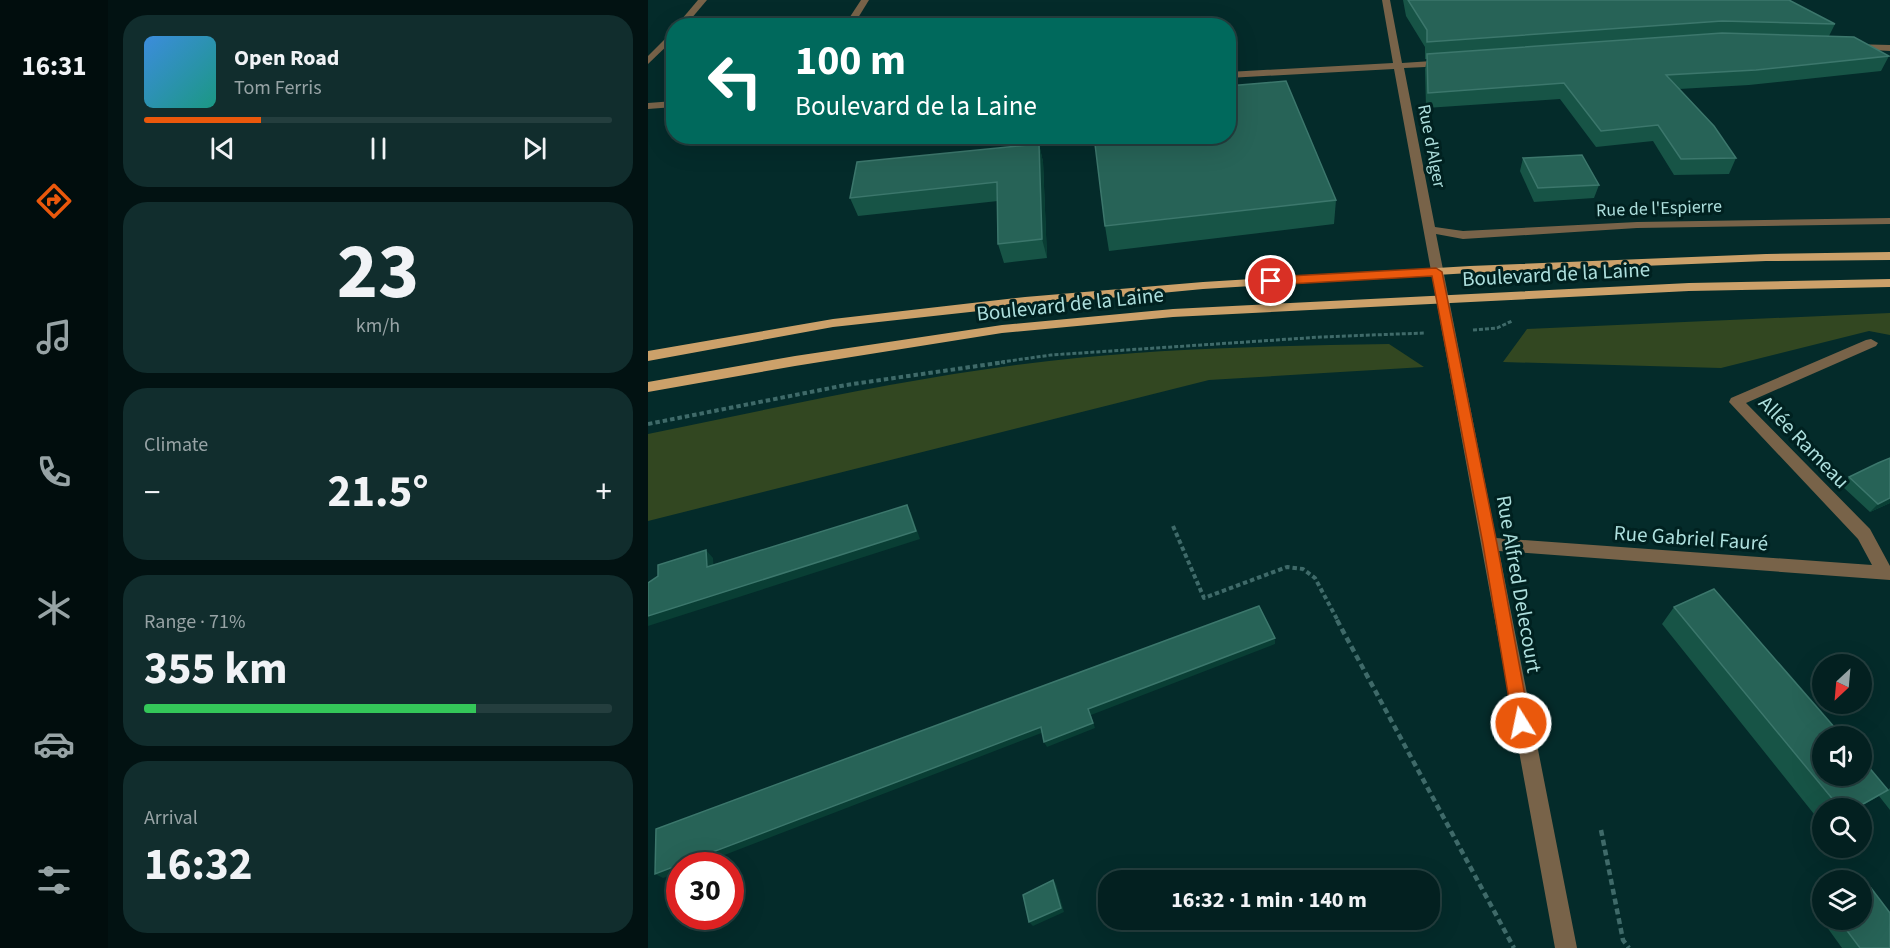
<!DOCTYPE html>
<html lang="en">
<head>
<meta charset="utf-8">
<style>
	:root { --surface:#032020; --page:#112d2d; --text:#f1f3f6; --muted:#97a3a5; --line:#243e3e; --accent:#ea580c }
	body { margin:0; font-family:"Source Sans 3",sans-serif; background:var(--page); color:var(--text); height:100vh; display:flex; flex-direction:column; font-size:22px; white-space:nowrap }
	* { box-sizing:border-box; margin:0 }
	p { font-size:20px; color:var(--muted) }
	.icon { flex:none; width:33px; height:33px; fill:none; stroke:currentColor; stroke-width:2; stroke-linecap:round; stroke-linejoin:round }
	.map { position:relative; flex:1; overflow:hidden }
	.side { display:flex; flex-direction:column; gap:15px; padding:15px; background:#021212; width:540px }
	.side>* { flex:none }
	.hud { position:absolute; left:18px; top:18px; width:570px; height:126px; border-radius:24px; box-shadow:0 6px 24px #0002,0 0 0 2px var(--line); background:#00695c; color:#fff; overflow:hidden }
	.needle { width:39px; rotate:206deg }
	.tools { position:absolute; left:1164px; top:654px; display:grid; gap:12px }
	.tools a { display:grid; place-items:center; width:60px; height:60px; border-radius:50%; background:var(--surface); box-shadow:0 6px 24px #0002,0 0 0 2px var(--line); font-size:30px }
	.speed { position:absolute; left:18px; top:852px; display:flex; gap:12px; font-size:30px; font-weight:700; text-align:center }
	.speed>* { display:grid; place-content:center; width:78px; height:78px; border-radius:50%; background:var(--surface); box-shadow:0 6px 24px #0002,0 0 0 2px var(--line); line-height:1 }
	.speed .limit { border:9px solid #d22; background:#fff; color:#111 }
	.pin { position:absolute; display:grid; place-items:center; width:51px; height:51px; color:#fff; margin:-26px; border:3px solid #fff; border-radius:50%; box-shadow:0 2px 6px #0007 }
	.me { position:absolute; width:66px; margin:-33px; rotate:350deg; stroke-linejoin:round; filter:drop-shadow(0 0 4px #0008) }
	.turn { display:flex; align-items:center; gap:21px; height:126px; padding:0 30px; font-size:27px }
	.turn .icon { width:78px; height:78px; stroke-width:2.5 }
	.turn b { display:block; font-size:42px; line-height:51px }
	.big { font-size:45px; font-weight:700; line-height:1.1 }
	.side .tile { flex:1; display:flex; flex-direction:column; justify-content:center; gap:9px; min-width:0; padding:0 21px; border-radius:24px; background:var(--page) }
	.side .dial { align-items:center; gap:0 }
	.dial b { font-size:78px; line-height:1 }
	.song { display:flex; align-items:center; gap:18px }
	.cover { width:72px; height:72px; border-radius:9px; background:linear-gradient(135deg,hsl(210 70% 55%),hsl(170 70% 35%)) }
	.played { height:6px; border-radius:3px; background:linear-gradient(90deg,var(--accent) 25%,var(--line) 25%) }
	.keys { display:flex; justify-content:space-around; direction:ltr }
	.heat { display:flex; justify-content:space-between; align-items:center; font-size:33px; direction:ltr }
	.charge { height:9px; border-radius:4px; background:linear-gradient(90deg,#34c759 71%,var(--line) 0) }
	.trip { position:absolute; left:450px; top:870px; width:342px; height:60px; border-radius:24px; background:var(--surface); box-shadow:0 6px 24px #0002,0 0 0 2px var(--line); font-weight:700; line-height:60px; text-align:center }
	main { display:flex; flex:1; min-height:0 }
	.menu { display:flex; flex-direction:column; width:108px; justify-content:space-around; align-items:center; background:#010d0d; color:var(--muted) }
	.menu .icon { width:42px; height:42px }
	.menu .selected { color:var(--accent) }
	.menu b { font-size:27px; color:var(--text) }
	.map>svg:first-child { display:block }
	.green { fill:#324721 }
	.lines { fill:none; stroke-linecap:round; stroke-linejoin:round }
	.path-far2 { stroke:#3f6a69; stroke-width:3; stroke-dasharray:4 2; stroke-linecap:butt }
	.path-far1 { stroke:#3f6a69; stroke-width:4; stroke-dasharray:4.5 3; stroke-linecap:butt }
	.path { stroke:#3f6a69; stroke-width:4.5; stroke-dasharray:6 4; stroke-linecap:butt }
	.minor { fill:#786349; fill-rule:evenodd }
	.major { fill:#cca16a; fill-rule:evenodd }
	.wall { fill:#175446 }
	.shaded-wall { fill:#093e34 }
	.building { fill:#276357; stroke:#3c776c; stroke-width:1.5 }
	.route { fill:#ea580c; stroke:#983908; stroke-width:1.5 }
	.labels { text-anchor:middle; stroke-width:6; stroke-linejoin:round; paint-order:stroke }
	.far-street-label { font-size:18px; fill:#addfdd; stroke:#002120 }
	.street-label { font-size:21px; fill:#addfdd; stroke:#002120 }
</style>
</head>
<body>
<main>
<nav class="menu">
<b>16:31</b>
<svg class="icon selected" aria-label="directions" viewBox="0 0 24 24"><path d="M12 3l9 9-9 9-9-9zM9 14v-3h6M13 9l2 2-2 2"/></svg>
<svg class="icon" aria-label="music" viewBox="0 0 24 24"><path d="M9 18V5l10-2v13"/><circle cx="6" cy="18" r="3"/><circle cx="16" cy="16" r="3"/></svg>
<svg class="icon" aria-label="phone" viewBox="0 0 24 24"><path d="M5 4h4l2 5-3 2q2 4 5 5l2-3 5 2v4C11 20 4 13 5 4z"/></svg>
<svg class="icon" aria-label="climate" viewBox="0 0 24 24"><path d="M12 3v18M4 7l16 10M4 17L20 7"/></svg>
<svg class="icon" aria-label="car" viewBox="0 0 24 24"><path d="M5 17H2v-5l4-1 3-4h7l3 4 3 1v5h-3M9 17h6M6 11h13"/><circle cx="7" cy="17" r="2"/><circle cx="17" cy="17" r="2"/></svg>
<svg class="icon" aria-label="filters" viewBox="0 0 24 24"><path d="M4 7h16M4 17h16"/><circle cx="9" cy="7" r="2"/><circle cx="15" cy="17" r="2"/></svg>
</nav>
<section class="side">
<div class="tile">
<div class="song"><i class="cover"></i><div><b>Open Road</b><p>Tom Ferris</p></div></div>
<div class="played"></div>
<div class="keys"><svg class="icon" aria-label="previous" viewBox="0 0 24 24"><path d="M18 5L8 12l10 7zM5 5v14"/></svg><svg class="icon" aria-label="pause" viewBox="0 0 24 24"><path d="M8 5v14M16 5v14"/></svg><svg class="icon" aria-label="next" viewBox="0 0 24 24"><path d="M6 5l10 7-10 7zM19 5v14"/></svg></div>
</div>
<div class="tile dial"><b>23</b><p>km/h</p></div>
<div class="tile"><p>Climate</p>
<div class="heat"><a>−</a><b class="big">21.5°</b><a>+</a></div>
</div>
<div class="tile"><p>Range · 71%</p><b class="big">355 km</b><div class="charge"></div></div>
<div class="tile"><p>Arrival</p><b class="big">16:32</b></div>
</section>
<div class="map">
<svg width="1242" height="948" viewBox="0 0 1242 948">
	<rect width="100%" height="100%" fill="#042b2a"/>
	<g class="green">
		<path d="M1242,313v22l-21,-4 -148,37 -218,-6 24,-33z"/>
		<path d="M741,344l35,23 -215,13 -561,141v-87c133,-27 266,-58 401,-73 113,-13 227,-15 340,-17z"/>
	</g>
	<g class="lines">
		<g class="path-far2">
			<path d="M825,330l24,-2 15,-7"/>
			<path d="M347,363l56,-8 270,-18 103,-4"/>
		</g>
		<g class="path-far1">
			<path d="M0,424l198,-39 159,-23"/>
			<path d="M525,526l31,72 83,-31 16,2 12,9 23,43"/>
		</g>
		<g class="path">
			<path d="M689,620l177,328"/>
			<path d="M953,830l22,110 6,8"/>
		</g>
		<g class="minor">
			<path d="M50,0h9l-22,26h-9z"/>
			<path d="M213,0h8l-16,26h-9z"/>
			<path d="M734,0h8l12,63 45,-3 5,3 -5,3 -43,2 31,159 28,4 174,-9 253,-4v6l-253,4 -174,11 -27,-5 60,304 376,27 -14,-26 -129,-137 2,-4 135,-58 5,-1 7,4 -2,3 -130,57 124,126 20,37v14l-391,-29 78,397h-22l-161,-879 -166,9v-6l165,-9z"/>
			<path d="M26,30v9l-26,25v-8z"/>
			<path d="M1203,44l39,1v6l-36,-2 -4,-3z"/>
			<path d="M26,101v6l-26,2v-6z"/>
		</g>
		<g class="major">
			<path d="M1242,252v8l-124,1 -296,12 -267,16 -178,17 -192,21 -185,34v-10l185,-32 192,-22 178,-15 267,-16 296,-12z"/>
			<path d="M1242,279v8l-201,4 -516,26 -171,16 -207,33 -147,26v-10l147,-26 207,-31 171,-16 516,-26z"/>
		</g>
	</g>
	<g class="wall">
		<path d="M755,0h386l46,24 -6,12 60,20 -8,15 -132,14 -70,4 57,69 -7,16 -55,1 -21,-34 -57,6 -36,-48 -134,9 -1,-39 2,-10h-2v-12l-19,-31z"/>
		<path d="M391,144l4,18 4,96 -43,5 -6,-19v-43l-140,15 -8,-18z"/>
		<path d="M875,158l76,27 -5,13 -60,4 -14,-31z"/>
		<path d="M688,200l-2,24 -225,27 -4,-25z"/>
		<path d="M1201,477l41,26 -20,9 -28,-26z"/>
		<path d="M1026,607l214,183 2,-2v22l-11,-14 -21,12h-36v16l-160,-200z"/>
		<path d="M1223,888l19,60h-48l-23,-32 3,-3v7h40v-27z"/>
	</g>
	<g class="shaded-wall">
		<path d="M391,144l4,18 4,96 -5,-19z"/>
		<path d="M1242,498v5l-20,9 8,-8z"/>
		<path d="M259,505l4,8 9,26 -272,87v-10z"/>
		<path d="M58,550l7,8 1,16 -7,-7z"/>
		<path d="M627,638v6l-184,71 4,13 -48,19 -3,-5 44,-33z"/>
		<path d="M393,727l3,5 -348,134h-16v6l-17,6 -8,-4z"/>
		<path d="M405,880l3,4 8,28 -31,14 -4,-4z"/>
	</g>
	<g class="building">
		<path d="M760,0h381l46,24 -113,-3 -295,21v-12z"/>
		<path d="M1074,33l132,4 35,19 -133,14 -90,5 48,51 22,32 -55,1 -23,-34 -57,6 -37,-48 -136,10 -1,-39z"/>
		<path d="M638,81l50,119 -231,26 -11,-90h134v-50z"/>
		<path d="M391,144l3,95 -44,5 -1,-62 -147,16 7,-36z"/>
		<path d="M934,155l17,30 -61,3 -15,-30z"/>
		<path d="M1242,458v40l-12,6 -29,-27 29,-14z"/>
		<path d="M259,505l9,26 -268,85v-33l10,-7v-11l48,-15 1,17z"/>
		<path d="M1066,589l128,147h-20v40h40v-17l26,31 -32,18h-16l-166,-201z"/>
		<path d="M611,606l16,32 -187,71 5,14 -49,19 -3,-15 -386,147 1,-45z"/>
		<path d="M405,880l8,28 -32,14 -6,-27z"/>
		<path d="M1223,888l19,25v35h-30l-21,-28h23v-27z"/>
	</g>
	<path class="route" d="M788,268l6,4 55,272 33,179 -3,6 -6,2 -6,-2 -2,-6 -30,-179 -51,-268 -161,9 -5,-4 5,-4z"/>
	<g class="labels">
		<g class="far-street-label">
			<text transform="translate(784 146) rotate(79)" y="6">Rue d'Alger</text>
			<text transform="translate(1011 208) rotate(-2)" y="6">Rue de l'Espierre</text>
		</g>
		<g class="street-label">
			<text transform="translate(908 274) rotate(-3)" y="7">Boulevard de la Laine</text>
			<text transform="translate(422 304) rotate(-6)" y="7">Boulevard de la Laine</text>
			<text transform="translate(1156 442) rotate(46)" y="7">Allée Rameau</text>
			<text transform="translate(1043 538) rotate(4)" y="7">Rue Gabriel Fauré</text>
			<text transform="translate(871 584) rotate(80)" y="7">Rue Alfred Delecourt</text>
		</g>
	</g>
</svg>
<div class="tools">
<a><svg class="needle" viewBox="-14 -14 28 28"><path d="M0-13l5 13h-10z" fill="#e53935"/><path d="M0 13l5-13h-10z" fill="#97a3a5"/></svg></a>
<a><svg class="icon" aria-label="sound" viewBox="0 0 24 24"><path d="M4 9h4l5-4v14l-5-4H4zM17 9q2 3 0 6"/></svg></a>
<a><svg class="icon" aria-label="search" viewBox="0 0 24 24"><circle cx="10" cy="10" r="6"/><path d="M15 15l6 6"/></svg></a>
<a><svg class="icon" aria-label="layers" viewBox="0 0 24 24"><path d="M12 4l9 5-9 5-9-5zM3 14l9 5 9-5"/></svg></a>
</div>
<div class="speed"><div class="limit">30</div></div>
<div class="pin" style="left:623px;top:281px;background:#d93025"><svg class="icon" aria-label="arrive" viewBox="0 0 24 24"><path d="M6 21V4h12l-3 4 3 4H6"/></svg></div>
<svg class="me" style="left:873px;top:723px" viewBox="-20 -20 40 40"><circle r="17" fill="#ea580c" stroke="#fff" stroke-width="3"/><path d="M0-11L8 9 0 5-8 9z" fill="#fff"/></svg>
<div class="trip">16:32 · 1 min · 140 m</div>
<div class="hud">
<div class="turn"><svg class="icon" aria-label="left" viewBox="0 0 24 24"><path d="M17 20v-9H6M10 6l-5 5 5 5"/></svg><div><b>100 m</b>Boulevard de la Laine</div></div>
</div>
</div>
</main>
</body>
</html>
